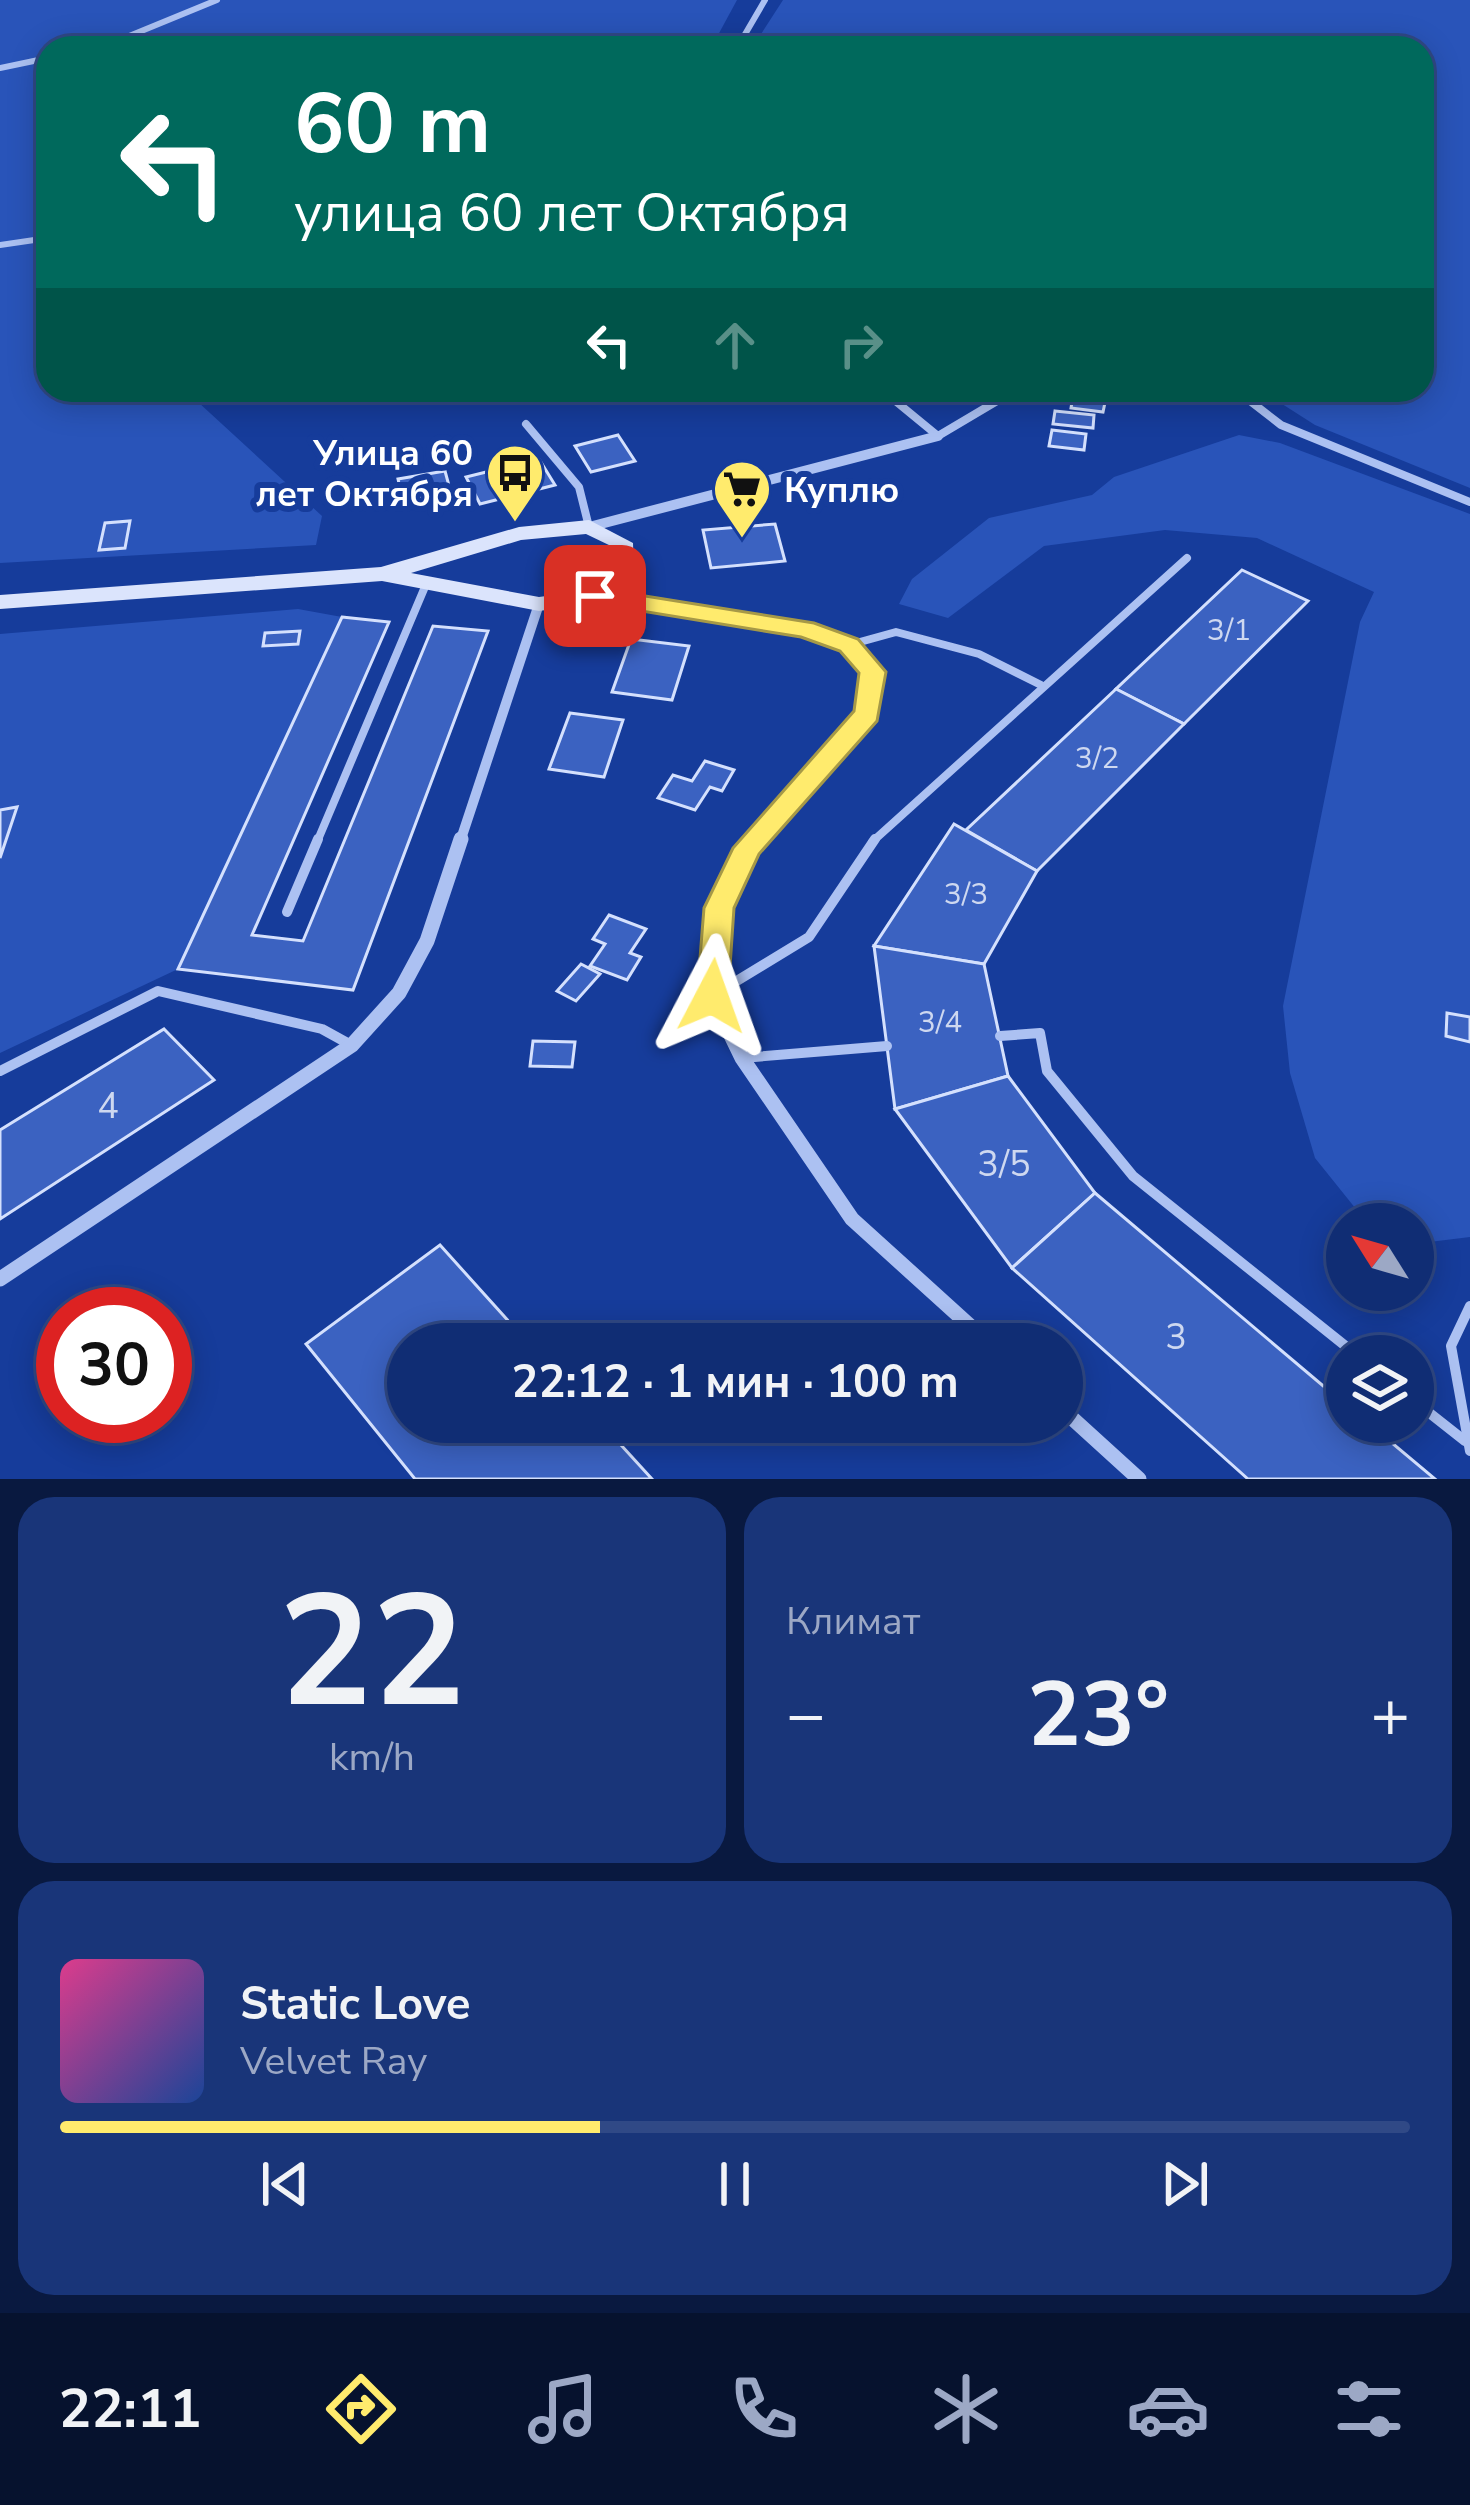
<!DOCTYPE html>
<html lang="ru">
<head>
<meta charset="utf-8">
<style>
	:root { --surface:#102d74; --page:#193579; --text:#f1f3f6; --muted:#9ca8c5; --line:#304986; --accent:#ffeb6d }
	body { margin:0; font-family:"Nunito Sans",sans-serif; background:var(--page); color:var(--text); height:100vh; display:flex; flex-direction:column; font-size:45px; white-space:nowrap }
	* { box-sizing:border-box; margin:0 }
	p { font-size:39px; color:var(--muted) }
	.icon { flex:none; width:66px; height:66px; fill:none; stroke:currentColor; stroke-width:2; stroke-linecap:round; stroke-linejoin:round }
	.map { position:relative; height:1479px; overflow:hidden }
	.details { display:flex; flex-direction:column; gap:18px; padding:18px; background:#091940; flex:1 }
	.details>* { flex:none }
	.hud { position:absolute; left:36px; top:36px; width:1398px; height:366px; border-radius:36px; box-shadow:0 6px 30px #0003,0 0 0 3px var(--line); background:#00695c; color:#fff; overflow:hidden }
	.needle { width:78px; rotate:307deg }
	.buttons { position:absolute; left:1326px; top:1203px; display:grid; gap:24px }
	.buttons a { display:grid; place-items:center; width:108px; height:108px; border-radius:50%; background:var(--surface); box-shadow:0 6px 30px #0003,0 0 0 3px var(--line); font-size:60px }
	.speed { position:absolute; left:36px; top:1287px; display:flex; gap:24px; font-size:60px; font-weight:700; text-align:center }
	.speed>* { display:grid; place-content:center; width:156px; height:156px; border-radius:50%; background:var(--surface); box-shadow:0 6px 30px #0003,0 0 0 3px var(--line); line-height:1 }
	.speed .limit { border:18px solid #d22; background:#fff; color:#111 }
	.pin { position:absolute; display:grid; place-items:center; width:102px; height:102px; color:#fff; margin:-51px; border-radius:24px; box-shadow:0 6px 18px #0006 }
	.me { position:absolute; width:132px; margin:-66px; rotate:4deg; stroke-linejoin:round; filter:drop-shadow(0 0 9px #0008) }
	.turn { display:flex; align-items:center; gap:42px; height:252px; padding:0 60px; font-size:54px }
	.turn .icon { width:156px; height:156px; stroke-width:2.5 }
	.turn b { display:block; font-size:84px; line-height:102px }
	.lanes { display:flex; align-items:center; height:114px; padding:0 60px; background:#0003; justify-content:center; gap:60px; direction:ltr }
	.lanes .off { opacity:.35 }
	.big { font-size:90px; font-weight:700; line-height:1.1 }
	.details .card { flex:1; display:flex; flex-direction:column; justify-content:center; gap:18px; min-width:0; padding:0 42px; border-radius:36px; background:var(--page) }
	.details .dial { align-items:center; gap:0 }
	.dial b { font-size:156px; line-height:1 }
	.song { display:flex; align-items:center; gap:36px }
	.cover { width:144px; height:144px; border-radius:18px; background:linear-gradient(135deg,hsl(330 70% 55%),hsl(220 70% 35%)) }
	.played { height:12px; border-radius:6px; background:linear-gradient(90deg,var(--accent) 40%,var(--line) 40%) }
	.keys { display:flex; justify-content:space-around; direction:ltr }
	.heat { display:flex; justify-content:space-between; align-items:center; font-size:66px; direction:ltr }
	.details .tiles { flex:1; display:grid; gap:18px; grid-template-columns:1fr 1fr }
	.card:last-child { grid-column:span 2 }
	.trip { position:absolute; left:387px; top:1323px; width:696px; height:120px; border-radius:60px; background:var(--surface); box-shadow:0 6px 30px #0003,0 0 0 3px var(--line); font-weight:700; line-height:120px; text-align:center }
	.tab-bar { display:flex; height:192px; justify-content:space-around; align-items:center; background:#06122e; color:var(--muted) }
	.tab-bar .icon { width:84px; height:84px }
	.tab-bar .current { color:var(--accent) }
	.tab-bar b { font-size:54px; color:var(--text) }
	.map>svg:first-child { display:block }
	.green { fill:#2954b9 }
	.building { fill:#3b62c1; stroke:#d4e0fd; stroke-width:3 }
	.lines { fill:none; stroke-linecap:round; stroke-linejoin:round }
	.lane-far2 { stroke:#acc1f2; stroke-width:6 }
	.lane-far1 { stroke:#acc1f2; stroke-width:8 }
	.lane { stroke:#acc1f2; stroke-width:10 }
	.street-far1 { stroke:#acc1f2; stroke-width:10 }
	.street { stroke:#acc1f2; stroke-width:15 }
	.secondary { fill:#dbe4fc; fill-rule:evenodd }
	.route { fill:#ffeb6d; stroke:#a69947; stroke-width:3 }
	.labels { text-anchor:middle; stroke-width:12; stroke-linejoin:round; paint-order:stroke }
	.number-label { font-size:30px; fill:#ced8f0 }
	.poi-label { font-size:36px; font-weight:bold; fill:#fff; stroke:#163c9b; text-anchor:end }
	.near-number-label { font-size:36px; fill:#ced8f0 }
</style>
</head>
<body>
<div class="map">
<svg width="1470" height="1479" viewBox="0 0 1470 1479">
	<rect width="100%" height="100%" fill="#163c9b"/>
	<g class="green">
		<path d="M0,0h737l-26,48h-663v342h170l-20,12 124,114 -6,29 -316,18z"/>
		<path d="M783,0h687v488l-155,-63 -55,-35h162v-342h-670z"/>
		<path d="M1239,435l41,8 190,71v723l-57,7v-20h-45l-53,-66 -25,-85 -7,-67 77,-384 14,-30 -117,-54 -92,-8 -121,16 -96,72 -49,-14 13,-25 77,-61 103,-23 22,-18z"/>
		<path d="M298,609l44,8 -164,352 -178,84v-195l16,-50 -16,2v-176z"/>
	</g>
	<g class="building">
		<path d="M1074,390l33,3 -4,19 -32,-4z"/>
		<path d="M1055,411l39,4 -1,13 -40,-4z"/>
		<path d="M1052,430l34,4 -2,16 -35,-4z"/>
		<path d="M618,435l17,26 -44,11 -16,-26z"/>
		<path d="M539,459l16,26 -75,19 -14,-27z"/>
		<path d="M445,471l6,22 -48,8 -5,-22z"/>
		<path d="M130,521l-5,27 -26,2 6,-27z"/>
		<path d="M775,524l10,37 -74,7 -8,-38z"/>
		<path d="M1242,570l66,31 -124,123 -68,-35z"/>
		<path d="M342,617l47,5 -137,313 51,6 130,-315 55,5 -135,359 -175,-21z"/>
		<path d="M300,631l-2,13 -35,2 2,-13z"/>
		<path d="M631,639l58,7 -17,54 -60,-8z"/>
		<path d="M1116,689l68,35 -147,147 -71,-41z"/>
		<path d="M570,713l53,7 -19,57 -55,-8z"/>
		<path d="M705,761l29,9 -12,21 -12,-4 -15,23 -37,-12 15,-23 19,6z"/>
		<path d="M17,807l-17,51v-48z"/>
		<path d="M954,824l83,47 -53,93 -110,-18z"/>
		<path d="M609,915l37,14 -16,24 11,4 -14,23 -37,-14 15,-22 -12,-5z"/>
		<path d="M874,946l110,18 24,112 -113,33z"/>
		<path d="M581,964l19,10 -24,27 -19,-10z"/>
		<path d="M1447,1013l23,4v25l-24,-6z"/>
		<path d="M164,1029l50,51 -214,139v-89z"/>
		<path d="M533,1041l42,1 -3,25 -42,-1z"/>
		<path d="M1008,1076l87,117 -83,75 -117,-159z"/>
		<path d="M1095,1193l252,213v16h20l68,57h-187l-236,-211z"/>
		<path d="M440,1245l89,99h-121v78h192l52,57h-237l-109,-135z"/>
	</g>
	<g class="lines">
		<g class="lane-far2">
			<path d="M100,48l117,-48"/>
			<path d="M737,48l28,-48"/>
			<path d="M0,68l48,-10"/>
			<path d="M0,245l48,-7"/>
		</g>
		<g class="lane-far1">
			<path d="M882,390l56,46 59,-35 5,-11"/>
			<path d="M1236,390l45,35 189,77"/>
			<path d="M526,424l53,63 10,40"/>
			<path d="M849,645l47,-13 83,22 62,31"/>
			<path d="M317,842l110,-260"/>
			<path d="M872,842l315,-284"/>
		</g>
		<g class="lane">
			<path d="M287,912l31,-73"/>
			<path d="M712,996l97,-59 66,-98"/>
			<path d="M1000,1036l40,-3 7,38 86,105 225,180"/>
			<path d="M742,1058l145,-12"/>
			<path d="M0,1071l158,-80 164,38 29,16"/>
			<path d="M1470,1306l-19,40 19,105"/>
			<path d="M1413,1400l52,41"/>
		</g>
		<g class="street-far1">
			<path d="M589,527l349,-91"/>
			<path d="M595,596l210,33 44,16 23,27 -4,42 -115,128"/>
			<path d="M460,842l79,-238"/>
		</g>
		<g class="street">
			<path d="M756,839l-37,69 -7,88 30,62 110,161 138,125"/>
			<path d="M0,1279l352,-234 47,-52 28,-52 34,-102"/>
			<path d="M1062,1409l77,70"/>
		</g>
		<path class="secondary" d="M589,520l44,23 1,31 -31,27 -8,2 -56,8 -157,-30 -382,28v-14l381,-28 138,-40zM586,534l25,12 1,26 -23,18 -50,7 -128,-24 110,-33z"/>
	</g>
	<path class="route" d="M595,588l219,35 44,16 28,33 -9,49 -118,133 -25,54 -6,88 -4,9 -12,3 -11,-3 -4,-9 7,-88 29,-60 121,-137 5,-38 -19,-22 -39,-14 -215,-35 -3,-6 3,-6z"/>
	<defs>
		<symbol id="bus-pin" viewBox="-11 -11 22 30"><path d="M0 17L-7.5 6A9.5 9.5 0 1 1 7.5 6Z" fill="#ffeb6d" stroke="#163c9b"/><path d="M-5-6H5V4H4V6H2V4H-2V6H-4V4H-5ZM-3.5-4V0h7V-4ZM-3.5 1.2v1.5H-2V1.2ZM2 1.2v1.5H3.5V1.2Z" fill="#111"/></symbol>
		<symbol id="supermarket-pin" viewBox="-11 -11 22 30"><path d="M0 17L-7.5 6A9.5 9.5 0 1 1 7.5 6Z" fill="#ffeb6d" stroke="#163c9b"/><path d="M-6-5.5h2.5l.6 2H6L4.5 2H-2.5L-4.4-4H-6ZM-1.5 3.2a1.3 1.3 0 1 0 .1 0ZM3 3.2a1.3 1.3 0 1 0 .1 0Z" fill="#111"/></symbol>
	</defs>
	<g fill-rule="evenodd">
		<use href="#bus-pin" x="482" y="440" width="66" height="90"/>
		<use href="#supermarket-pin" x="709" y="456" width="66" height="90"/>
	</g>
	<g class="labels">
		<g class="number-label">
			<text x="1229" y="640">3/1</text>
			<text x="1097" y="768">3/2</text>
			<text x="966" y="904">3/3</text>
			<text x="940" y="1032">3/4</text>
		</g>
		<g class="poi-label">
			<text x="473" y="465">Улица 60<tspan x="473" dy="41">лет Октября</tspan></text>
			<text x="784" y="502" text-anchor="start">Куплю</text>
		</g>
		<g class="near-number-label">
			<text x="108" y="1118">4</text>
			<text x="1004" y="1176">3/5</text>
			<text x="1176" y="1349">3</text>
		</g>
	</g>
</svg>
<div class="buttons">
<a><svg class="needle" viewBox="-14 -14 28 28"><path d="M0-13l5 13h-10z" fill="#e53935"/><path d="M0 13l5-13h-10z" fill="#9ca8c5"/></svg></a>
<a><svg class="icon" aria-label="layers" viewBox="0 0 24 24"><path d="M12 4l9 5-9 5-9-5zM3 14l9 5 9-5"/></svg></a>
</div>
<div class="speed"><div class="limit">30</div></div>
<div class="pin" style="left:595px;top:596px;background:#d93025"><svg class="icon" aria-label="arrive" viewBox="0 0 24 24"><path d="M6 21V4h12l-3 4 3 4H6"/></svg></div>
<svg class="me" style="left:712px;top:996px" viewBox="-20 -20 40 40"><path d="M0-17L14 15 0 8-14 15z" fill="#ffeb6d" stroke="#fff" stroke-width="4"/></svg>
<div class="trip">22:12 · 1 мин · 100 m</div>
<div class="hud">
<div class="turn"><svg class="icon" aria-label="left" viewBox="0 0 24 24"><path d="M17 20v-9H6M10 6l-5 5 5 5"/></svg><div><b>60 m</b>улица 60 лет Октября</div></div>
<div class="lanes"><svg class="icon" aria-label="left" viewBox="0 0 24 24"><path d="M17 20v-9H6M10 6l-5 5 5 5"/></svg><svg class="icon off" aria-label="ahead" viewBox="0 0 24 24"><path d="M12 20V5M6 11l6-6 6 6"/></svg><svg class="icon off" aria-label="right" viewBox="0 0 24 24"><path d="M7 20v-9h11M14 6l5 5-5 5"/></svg></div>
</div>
</div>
<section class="details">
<div class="tiles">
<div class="card dial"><b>22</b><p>km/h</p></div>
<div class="card"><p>Климат</p>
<div class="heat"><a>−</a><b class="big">23°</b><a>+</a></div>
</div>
<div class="card">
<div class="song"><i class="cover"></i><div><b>Static Love</b><p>Velvet Ray</p></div></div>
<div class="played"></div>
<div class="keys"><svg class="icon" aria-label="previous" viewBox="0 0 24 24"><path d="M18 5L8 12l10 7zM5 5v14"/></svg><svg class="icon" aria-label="pause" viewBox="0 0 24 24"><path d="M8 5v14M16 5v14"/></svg><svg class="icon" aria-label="next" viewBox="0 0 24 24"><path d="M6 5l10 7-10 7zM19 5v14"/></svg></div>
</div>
</div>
</section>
<nav class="tab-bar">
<b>22:11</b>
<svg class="icon current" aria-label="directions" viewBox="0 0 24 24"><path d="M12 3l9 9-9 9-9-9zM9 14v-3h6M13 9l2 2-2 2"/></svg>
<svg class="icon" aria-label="music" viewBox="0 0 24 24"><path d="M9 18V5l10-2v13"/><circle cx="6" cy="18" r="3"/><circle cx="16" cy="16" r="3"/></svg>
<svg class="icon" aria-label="phone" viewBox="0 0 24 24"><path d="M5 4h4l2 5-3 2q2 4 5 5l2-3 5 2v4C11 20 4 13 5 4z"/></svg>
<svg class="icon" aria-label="climate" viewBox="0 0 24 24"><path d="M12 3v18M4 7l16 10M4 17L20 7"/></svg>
<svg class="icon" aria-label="car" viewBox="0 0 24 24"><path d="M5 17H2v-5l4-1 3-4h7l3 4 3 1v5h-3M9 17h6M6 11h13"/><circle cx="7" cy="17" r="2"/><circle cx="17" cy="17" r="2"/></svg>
<svg class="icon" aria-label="filters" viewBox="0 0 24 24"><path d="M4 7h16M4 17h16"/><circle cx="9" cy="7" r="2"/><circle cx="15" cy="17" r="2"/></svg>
</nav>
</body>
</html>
